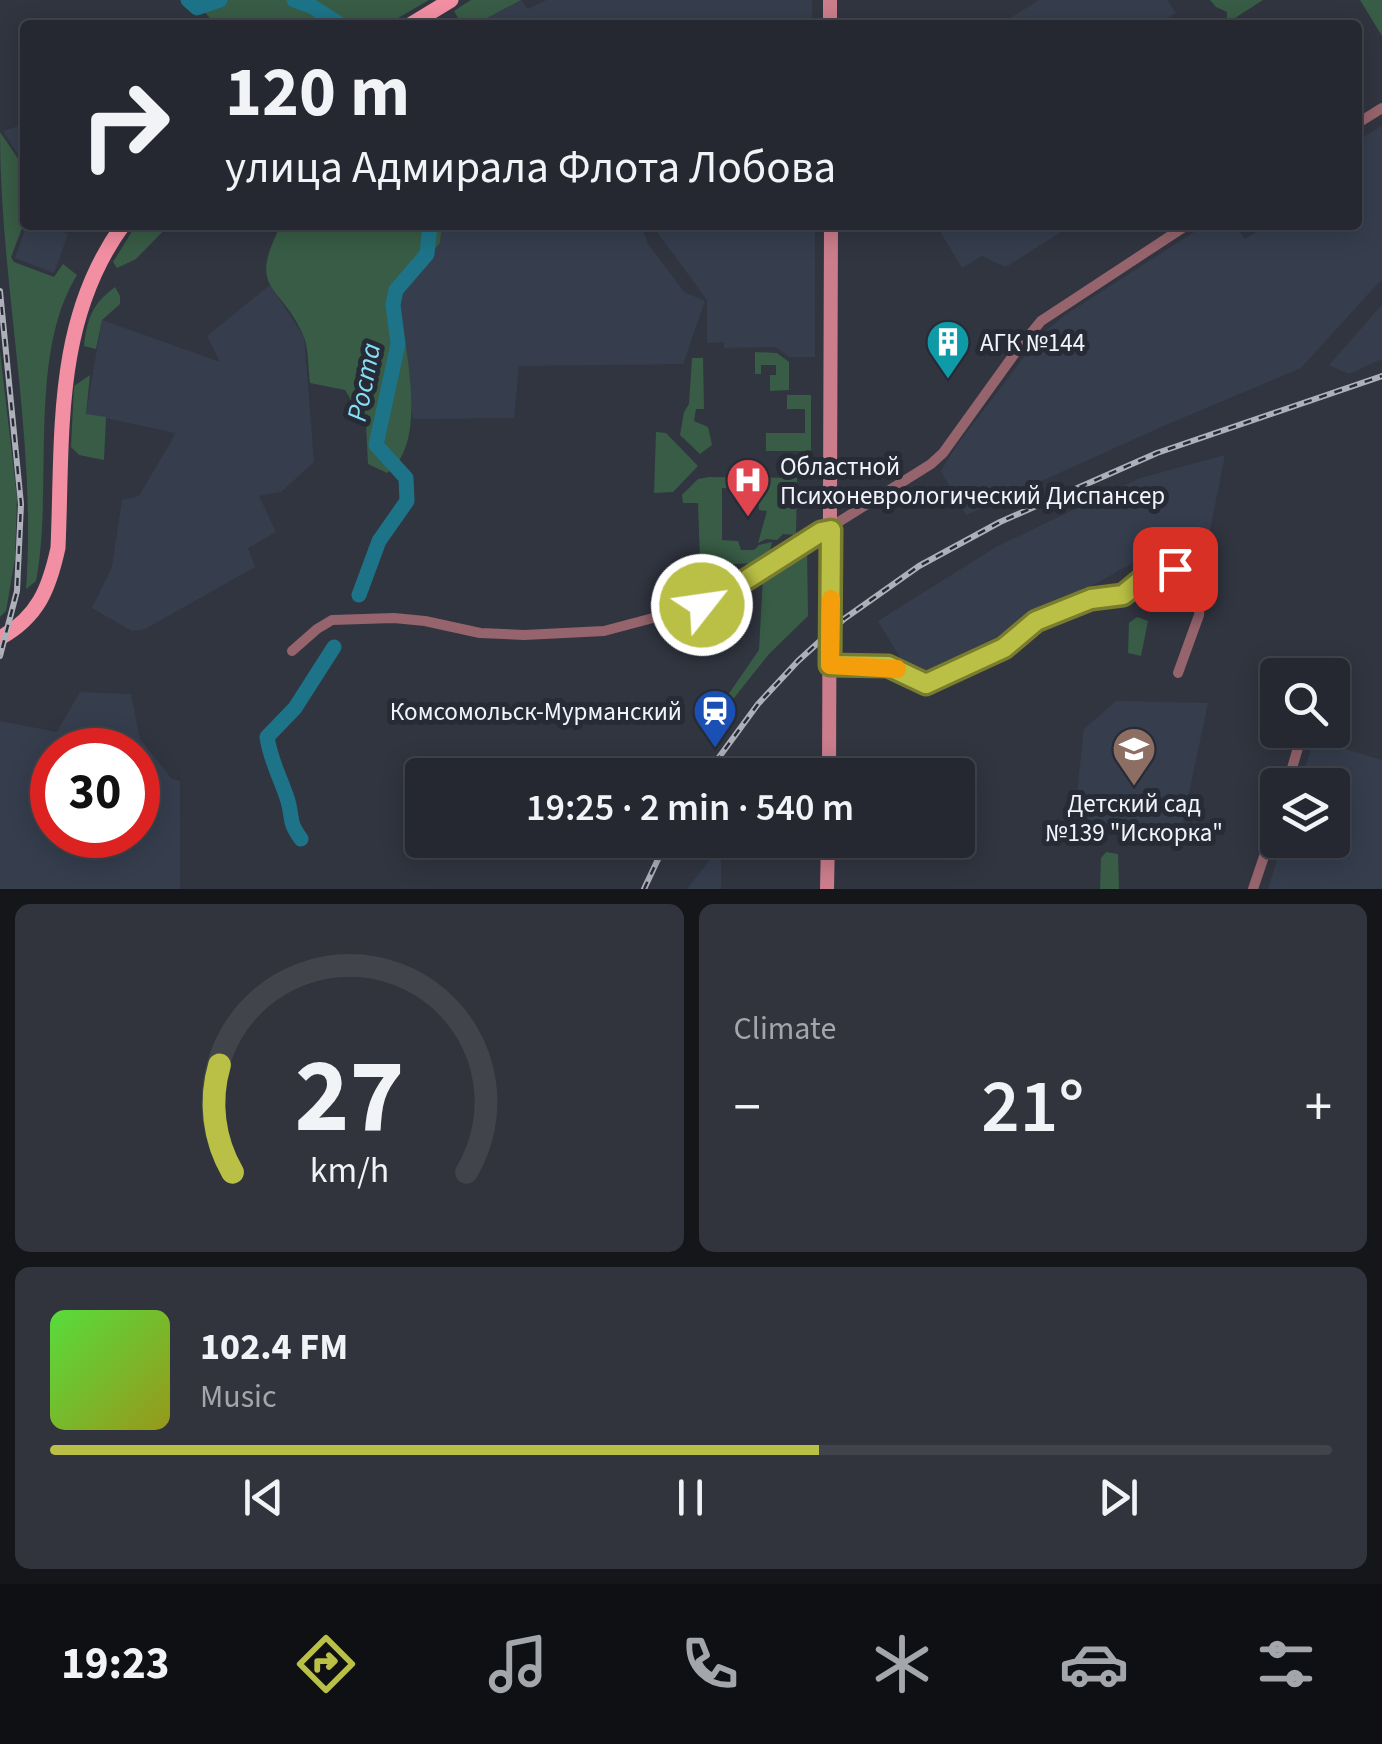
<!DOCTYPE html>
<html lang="en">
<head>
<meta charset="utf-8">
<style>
	:root { --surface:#252830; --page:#31343c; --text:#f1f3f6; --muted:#a3a6ab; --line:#42444c; --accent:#bac045 }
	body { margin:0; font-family:"Source Sans 3",sans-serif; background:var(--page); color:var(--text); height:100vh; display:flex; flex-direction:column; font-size:38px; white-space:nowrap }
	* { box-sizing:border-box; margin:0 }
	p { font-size:32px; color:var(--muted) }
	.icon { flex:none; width:55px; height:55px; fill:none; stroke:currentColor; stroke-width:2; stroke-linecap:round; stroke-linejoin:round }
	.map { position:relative; height:889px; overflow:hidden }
	.panel { display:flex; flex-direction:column; gap:15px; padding:15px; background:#14161a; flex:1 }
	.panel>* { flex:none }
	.guide { position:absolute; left:20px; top:20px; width:1342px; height:210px; border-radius:10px; box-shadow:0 5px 25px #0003,0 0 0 2px var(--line); background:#252830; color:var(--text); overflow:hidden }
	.buttons { position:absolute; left:1260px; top:658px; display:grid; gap:20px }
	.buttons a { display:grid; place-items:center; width:90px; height:90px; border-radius:10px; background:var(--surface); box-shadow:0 5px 25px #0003,0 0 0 2px var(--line); font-size:50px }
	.speed { position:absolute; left:30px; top:728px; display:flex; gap:20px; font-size:50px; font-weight:700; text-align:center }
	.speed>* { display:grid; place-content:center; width:130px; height:130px; border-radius:50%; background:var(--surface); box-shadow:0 5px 25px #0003,0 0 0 2px var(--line); line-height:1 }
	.speed .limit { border:15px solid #d22; background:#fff; color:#111 }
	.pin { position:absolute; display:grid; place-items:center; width:85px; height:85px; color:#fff; margin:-42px; border-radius:20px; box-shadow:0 5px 15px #0006 }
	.me { position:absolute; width:110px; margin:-55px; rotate:60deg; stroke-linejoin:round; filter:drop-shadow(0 0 8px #0008) }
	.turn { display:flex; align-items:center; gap:35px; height:210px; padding:0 40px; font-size:45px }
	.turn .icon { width:130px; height:130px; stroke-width:2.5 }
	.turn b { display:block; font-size:70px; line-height:85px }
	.big { font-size:75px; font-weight:600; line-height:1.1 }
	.panel .tile { flex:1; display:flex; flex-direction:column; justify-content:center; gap:15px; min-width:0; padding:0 35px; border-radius:15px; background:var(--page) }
	.panel .dial { align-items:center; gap:0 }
	.dial svg { height:260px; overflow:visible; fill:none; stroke:var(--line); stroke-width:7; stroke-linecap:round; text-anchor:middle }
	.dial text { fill:var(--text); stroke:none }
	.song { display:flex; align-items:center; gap:30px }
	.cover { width:120px; height:120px; border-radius:15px; background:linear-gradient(135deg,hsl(110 70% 55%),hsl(60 70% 35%)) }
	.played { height:10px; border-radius:5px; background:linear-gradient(90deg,var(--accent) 60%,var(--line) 60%) }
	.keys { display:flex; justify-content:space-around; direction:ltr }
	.heat { display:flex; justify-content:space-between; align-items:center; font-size:55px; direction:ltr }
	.panel .tiles { flex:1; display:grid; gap:15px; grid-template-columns:1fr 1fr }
	.tile:last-child { grid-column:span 2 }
	.trip { position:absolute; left:405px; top:758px; width:570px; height:100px; border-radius:10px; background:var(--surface); box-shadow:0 5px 25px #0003,0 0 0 2px var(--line); font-weight:600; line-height:100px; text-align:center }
	.dock { display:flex; height:160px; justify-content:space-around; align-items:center; background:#0f1013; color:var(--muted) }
	.dock .icon { width:70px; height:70px }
	.dock .selected { color:var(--accent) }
	.dock b { font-size:45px; color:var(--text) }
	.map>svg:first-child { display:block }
	.built { fill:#363e4e; fill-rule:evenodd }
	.green { fill:#385c46 }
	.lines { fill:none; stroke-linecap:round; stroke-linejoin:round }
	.river { stroke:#1d7489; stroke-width:15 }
	.street { stroke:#96646d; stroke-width:10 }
	.secondary { stroke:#cb7d8c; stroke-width:14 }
	.primary { stroke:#f38fa3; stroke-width:15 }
	.rail-casing { stroke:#adb0b9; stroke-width:6 }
	.rail { stroke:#272b36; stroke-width:2.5; stroke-dasharray:8; stroke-linecap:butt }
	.route-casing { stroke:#797d2d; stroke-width:25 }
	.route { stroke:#bac045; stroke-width:18 }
	.slow { stroke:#f59e0b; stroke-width:18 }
	.labels { text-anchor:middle; stroke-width:10; stroke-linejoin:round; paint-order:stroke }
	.poi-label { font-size:25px; fill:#f1f4fb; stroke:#272b36; text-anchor:start }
	.water-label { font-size:28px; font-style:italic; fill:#86def7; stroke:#272b36 }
</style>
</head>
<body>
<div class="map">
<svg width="1382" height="889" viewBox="0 0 1382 889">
	<rect width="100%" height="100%" fill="#313540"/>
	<g class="built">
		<path d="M521,0l7,9 19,-9h265v25h-338z"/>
		<path d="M1039,0h128l9,13 -9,5 4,7h-165l-2,-3z"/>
		<path d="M25,124v41l-22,-34z"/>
		<path d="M1382,126v153l-81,89 -140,59 -195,88 -25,-44 16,-26 83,-109 25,-21 140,-90h30l10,14 22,-14 3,5 9,-5h79l2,-39 -2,-46z"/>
		<path d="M27,225h18l23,9 -14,39 -39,-15z"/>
		<path d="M442,225h199l7,19 36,48 21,9 -22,63 -164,2 -5,52 -101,1 -15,-126 42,-50z"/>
		<path d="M652,225h163v132h-26l-13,-10 -52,1v-6l-17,1v-43z"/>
		<path d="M936,225h121l4,7 -55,35 -24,-11 -20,12z"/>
		<path d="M270,285l34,52 10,125 -33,30 -22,4 17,36 -28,16 7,19 -110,62 -13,2 -40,-23 20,-41 10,-67 17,-4 37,-63 -90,-19 16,-94 118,42 -13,-26z"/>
		<path d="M1382,305v54l-33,15 -20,-9z"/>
		<path d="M1225,455l-17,85 -63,16 -218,123 -22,-13 -27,-45 118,-74 144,-69z"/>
		<path d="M80,692l51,2 9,45 32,40 8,2v108h-180v-168l57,11zM52,750h86v85h-86z"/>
		<path d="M1116,701l92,2 -26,122 -77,2 -31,-6 10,-92z"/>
		<path d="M1314,740l68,20v129h-114l15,-49h49v-55h-33z"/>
		<path d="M713,856l8,5v28h-34z"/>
	</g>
	<g class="green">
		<path d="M194,0h235l-43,25h-170z"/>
		<path d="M471,0h50l-47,25h-12l-8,-14z"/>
		<path d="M1210,0h53l-28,18 -2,7h-6v-13l-11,-5z"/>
		<path d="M1360,0h22v36z"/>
		<path d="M0,132l25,37v51l-14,37 3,5 40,15 9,-13 14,11c-50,81 -23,213 -41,306l-10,8c11,-153 -26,-304 -26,-457z"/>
		<path d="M136,225h33l-33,34 -19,9 -4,-6z"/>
		<path d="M281,225h161l-2,18 -42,50c5,48 33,150 -11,180l-19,-9 -2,-39 -21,-35 -35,-7c-2,-14 -1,-33 -6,-46 -23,-55 -58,-44 -23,-112z"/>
		<path d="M115,287l5,9v8l-18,16 -6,29 -12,-3c3,-27 8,-42 31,-59z"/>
		<path d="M0,351l17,147 -2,61 -9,52 -6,6z"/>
		<path d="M755,352l22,1 12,9v28l-19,1v-16h6v-10h-15v9h-6z"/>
		<path d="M692,358h11l1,51h-8l-2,12 14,6 4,18 -12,9 -20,-19 4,-23 5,-8z"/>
		<path d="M90,375l-4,39 20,3 -2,43 -25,-5 -8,-8 3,-61z"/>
		<path d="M787,395h24v56h-45v-18h39v-24h-18z"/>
		<path d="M656,432l10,1 32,33 -25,26 -19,1z"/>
		<path d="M709,477l88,1 -1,57 -13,-1 -6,6 -11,-1 -8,4 9,-32 -8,-1 -1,-20 -36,-2v52l16,1 3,9h13l5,-5 13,-3 -2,9 -13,12 -44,2 -13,-6 -2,-56h-15l-1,-8 16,-16z"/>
		<path d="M807,550l1,66 -39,38 -47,59 -3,-5 40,-58 4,-74z"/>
		<path d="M1137,617l11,4 -7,35 -13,-3 1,-30z"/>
		<path d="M1106,852l12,2 1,35h-19l1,-31z"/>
	</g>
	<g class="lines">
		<g class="river">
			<path d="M188,0l9,8 23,-8"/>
			<path d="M294,0l19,7 28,18"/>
			<path d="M359,595l20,-54 28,-40 -1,-23 -30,-33 22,-101 -5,-39 3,-15 31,-36 3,-29"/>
			<path d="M301,839c-13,-18 -8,-20 -13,-38 -7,-23 -17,-38 -21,-64l28,-29 39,-61"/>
		</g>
		<g class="street">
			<path d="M1358,123l24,-15"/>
			<path d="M292,651l25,-22 15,-9 62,-2 31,3 55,12 44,2 80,-4 98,-26 17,-8 212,-133 12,-11 72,-100 26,-32 146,-96"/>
			<path d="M830,665l58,1 38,17 78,-35 31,-27 56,-22 32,-4 28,-23 24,-3 27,10 -3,36 -21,58"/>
			<path d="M1287,785l16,-54"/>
			<path d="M1253,889l25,-74"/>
		</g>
		<g class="secondary">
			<path d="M830,0v25"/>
			<path d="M829,775l2,-550"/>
			<path d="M827,889l1,-49"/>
		</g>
		<g class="primary">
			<path d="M410,25l41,-25"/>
			<path d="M0,638c38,-21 49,-49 58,-90 5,-112 -5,-227 65,-323"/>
		</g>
		<defs>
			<g id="rail">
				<path d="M0,291l21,213 -4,87 -17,65"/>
				<path d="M706,775l52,-71 40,-43 46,-42 75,-53 81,-44 157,-69 225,-77"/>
				<path d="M644,889l23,-49"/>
			</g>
		</defs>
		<use href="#rail" class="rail-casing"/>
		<use href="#rail" class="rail"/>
	</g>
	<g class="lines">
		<defs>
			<path id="route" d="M702,605l17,-8 102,-65 10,-2 -1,135 58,1 38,18 78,-36 32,-27 55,-22 32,-4 28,-23 24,-3"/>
		</defs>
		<use href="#route" class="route-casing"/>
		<use href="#route" class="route"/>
		<path class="slow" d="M831,599l-1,66 67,4"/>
	</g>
	<defs>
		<symbol id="building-pin" viewBox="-11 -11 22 30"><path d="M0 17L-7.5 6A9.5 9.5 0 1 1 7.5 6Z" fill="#0f9aa8" stroke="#272b36"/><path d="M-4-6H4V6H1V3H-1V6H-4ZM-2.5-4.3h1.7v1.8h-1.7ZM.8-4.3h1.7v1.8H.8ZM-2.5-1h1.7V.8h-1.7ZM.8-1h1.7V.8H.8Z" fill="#fff"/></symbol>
		<symbol id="hospital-pin" viewBox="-11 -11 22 30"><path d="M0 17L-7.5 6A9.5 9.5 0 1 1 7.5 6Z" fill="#e0444e" stroke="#272b36"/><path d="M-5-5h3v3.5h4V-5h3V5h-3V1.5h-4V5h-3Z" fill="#fff"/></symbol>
		<symbol id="station-pin" viewBox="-11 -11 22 30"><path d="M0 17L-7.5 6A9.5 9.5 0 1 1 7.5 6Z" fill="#1a4fb4" stroke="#272b36"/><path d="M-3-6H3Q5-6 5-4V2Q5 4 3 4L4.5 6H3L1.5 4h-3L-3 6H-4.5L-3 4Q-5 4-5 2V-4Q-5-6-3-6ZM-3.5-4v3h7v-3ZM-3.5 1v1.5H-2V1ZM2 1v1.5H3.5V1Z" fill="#fff"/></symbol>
		<symbol id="school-pin" viewBox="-11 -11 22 30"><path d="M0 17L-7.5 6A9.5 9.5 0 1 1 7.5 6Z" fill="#8d6e63" stroke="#272b36"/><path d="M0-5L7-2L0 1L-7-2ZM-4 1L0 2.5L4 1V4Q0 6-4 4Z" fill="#fff"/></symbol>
	</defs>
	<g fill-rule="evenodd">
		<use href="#building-pin" x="923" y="317" width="50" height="68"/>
		<use href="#hospital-pin" x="723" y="455" width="50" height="68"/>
		<use href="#station-pin" x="690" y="686" width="50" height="68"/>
		<use href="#school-pin" x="1109" y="724" width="50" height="68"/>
	</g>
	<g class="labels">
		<g class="poi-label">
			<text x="980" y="351">АГК №144</text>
			<text x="780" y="475">Областной<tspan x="780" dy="29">Психоневрологический Диспансер</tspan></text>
			<text x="682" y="720" text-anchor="end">Комсомольск-Мурманский</text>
			<text x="1134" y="812" text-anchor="middle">Детский сад<tspan x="1134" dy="29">№139 "Искорка"</tspan></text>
		</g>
		<g class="water-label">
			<text transform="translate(363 382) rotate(-79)" y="10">Роста</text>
		</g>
	</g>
</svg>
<div class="buttons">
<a><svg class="icon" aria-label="search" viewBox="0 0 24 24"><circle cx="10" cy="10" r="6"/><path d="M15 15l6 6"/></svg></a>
<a><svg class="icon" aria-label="layers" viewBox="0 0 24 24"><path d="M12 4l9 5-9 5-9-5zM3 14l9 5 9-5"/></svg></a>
</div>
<div class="speed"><div class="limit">30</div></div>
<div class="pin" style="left:1175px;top:569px;background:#d93025"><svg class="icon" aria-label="arrive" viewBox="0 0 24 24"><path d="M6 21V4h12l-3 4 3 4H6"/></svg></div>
<svg class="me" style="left:702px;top:605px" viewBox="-20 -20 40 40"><circle r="17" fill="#bac045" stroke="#fff" stroke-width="3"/><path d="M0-11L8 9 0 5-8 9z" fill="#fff"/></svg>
<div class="trip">19:25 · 2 min · 540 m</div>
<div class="guide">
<div class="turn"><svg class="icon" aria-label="right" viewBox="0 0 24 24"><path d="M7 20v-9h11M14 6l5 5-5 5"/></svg><div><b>120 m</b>улица Адмирала Флота Лобова</div></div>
</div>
</div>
<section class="panel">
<div class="tiles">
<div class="tile dial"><svg viewBox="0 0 100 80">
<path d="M14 69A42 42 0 1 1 86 69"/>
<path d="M14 69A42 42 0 0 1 10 36" stroke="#bac045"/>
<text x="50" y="56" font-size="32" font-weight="700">27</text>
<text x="50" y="72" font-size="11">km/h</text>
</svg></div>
<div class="tile"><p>Climate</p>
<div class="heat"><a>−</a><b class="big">21°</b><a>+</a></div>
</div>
<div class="tile">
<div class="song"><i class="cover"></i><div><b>102.4 FM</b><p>Music</p></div></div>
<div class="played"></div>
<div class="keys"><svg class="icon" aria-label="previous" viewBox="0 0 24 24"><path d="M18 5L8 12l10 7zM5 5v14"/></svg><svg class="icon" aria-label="pause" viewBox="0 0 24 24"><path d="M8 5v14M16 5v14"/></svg><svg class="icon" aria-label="next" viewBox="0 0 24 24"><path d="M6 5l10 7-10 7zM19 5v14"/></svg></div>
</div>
</div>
</section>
<nav class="dock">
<b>19:23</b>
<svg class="icon selected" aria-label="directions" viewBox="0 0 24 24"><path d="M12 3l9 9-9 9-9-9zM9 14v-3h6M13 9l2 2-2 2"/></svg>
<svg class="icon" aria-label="music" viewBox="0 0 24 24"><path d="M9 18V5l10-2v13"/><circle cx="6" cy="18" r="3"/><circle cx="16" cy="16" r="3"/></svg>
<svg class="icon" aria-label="phone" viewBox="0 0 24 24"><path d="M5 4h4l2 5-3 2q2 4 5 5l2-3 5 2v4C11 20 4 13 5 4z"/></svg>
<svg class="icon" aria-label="climate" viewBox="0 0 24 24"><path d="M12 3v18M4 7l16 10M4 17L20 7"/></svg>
<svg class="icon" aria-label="car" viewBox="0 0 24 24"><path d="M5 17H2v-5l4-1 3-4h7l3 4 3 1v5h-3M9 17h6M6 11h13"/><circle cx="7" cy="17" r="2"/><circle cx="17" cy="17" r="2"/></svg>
<svg class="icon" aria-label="filters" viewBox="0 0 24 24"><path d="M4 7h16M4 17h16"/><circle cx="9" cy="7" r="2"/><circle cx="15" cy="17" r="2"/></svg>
</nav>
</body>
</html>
